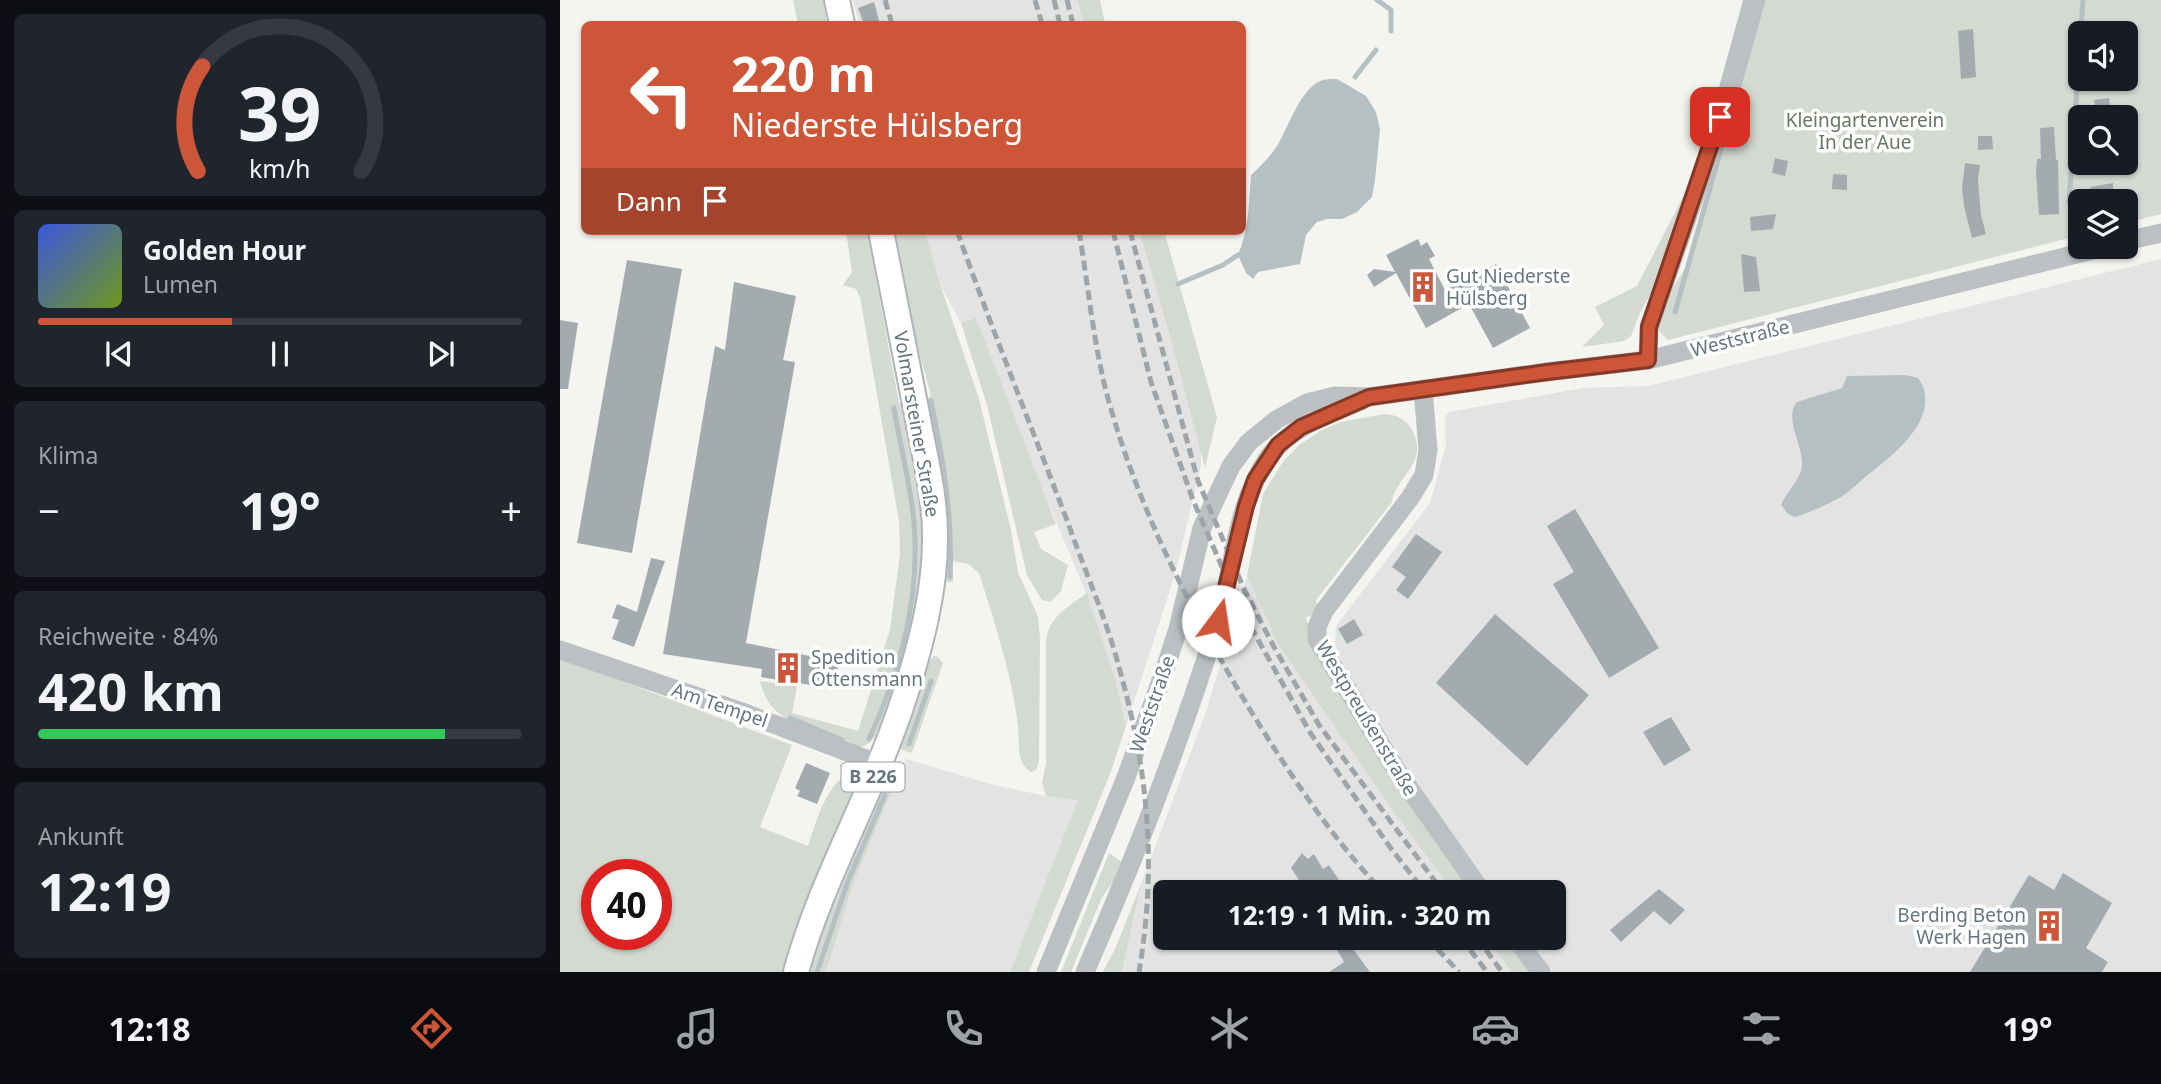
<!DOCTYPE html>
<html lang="de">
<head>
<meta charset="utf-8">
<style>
	:root { --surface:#171b24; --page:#20242c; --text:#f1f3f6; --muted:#9ea1a6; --line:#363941; --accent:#cd5639 }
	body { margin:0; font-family:"Noto Sans",sans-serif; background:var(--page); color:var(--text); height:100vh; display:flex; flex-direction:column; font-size:26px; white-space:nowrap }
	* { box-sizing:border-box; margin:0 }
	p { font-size:23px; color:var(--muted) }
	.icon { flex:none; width:38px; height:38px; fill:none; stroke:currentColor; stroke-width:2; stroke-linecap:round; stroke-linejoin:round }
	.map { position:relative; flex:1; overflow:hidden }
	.side { display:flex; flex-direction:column; gap:14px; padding:14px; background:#0d0f14; width:560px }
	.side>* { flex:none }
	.hud { position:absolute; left:21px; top:21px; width:665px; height:214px; border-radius:10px; box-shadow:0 2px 5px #0004; background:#cd5639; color:#fff; overflow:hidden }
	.fabs { position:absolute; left:1508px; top:21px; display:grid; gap:14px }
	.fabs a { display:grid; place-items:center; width:70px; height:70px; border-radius:10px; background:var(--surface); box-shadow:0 2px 5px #0004; font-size:35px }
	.speed { position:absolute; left:21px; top:859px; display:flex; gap:14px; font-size:35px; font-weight:700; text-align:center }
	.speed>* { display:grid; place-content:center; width:91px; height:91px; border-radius:50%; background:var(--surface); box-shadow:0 2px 5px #0004; line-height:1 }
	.speed .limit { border:10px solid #d22; background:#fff; color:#111 }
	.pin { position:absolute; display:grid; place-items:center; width:60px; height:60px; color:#fff; margin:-30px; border-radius:14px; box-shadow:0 4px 10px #0006 }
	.me { position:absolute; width:77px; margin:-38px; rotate:14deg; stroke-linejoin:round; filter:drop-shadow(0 0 5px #0008) }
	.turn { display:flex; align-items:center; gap:24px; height:147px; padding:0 35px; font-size:32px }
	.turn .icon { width:91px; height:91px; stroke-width:2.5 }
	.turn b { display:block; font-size:49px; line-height:60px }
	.then { display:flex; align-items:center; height:66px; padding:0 35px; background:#0003; gap:14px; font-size:26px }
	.big { font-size:52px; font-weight:700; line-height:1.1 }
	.side .widget { flex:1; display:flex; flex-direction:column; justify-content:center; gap:10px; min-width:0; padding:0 24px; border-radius:10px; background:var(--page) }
	.side .dial { align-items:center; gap:0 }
	.dial svg { height:182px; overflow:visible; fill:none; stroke:var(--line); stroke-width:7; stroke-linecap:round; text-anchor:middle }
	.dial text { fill:var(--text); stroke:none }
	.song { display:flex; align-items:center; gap:21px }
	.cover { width:84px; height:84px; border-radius:10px; background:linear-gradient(135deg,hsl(230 70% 55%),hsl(80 70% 35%)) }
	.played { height:7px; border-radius:4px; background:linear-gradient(90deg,var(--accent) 40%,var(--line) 40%) }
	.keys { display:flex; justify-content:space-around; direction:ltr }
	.heat { display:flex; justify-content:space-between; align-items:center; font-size:38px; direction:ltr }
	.charge { height:10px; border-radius:5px; background:linear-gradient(90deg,#34c759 84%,var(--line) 0) }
	.trip { position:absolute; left:593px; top:880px; width:413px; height:70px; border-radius:10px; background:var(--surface); box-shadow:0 2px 5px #0004; font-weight:700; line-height:70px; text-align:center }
	.tab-bar { display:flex; height:112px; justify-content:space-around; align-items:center; background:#090b0e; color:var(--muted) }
	.tab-bar .icon { width:49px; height:49px }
	.tab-bar .active { color:var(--accent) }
	.tab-bar b { font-size:32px; color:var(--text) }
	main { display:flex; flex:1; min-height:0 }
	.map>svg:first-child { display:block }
	.built { fill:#e2e3e2 }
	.green { fill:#d4d9d1; fill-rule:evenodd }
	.water { fill:#b5c0c3 }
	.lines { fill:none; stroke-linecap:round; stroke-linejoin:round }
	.stream { stroke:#b5c0c3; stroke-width:5 }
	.building { fill:#a4abaf }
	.major-casing { stroke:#b0b4b7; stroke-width:28 }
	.minor { stroke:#bcc0c2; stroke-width:19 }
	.major { stroke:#fff; stroke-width:24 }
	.rail { stroke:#9ea4a8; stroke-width:5; stroke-dasharray:10 5; stroke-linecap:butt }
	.route-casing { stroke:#853825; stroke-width:18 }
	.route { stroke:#cd5639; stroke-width:12 }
	.labels { text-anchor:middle; stroke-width:7; stroke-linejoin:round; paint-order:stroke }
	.shield { fill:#fff; stroke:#959ea5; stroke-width:2 }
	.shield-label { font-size:18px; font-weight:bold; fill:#67757e }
	.park-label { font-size:19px; fill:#697665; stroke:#fff }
	.poi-label { font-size:19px; fill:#67757e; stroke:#fff; text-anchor:start }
	.street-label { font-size:19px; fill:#67757e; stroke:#fff }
</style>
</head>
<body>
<main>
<section class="side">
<div class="widget dial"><svg viewBox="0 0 100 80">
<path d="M14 69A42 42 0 1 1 86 69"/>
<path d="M14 69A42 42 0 0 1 16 23" stroke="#cd5639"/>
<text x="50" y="56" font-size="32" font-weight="700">39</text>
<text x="50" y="72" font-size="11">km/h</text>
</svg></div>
<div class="widget">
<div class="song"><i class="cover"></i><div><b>Golden Hour</b><p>Lumen</p></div></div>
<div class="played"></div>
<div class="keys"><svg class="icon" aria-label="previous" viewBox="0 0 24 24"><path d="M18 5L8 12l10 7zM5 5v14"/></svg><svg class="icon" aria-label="pause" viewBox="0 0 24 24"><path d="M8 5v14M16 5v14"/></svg><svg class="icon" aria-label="next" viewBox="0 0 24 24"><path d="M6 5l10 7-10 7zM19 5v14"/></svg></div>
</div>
<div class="widget"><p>Klima</p>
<div class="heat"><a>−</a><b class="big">19°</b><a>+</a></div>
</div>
<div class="widget"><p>Reichweite · 84%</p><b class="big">420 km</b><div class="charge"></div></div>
<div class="widget"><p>Ankunft</p><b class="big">12:19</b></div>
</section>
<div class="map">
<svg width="1601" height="972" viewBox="0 0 1601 972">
	<rect width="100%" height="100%" fill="#f4f4f1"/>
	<g class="built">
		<path d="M292,0h225l7,24h-224z"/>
		<path d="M365,231h214l33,112 29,108v15l-26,108 -49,152 -11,-48 -24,-73 -71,-170 -44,-117 -15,5 -21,-39z"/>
		<path d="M1601,259v713h-611l-27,-34h31v-46h-66l-73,-100 -38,-72 -42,-72 1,-22 94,-123 16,-58 -1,-28 4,-5 134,-24 65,-2z"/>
		<path d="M687,576l32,70 116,168 58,78h-287v46h321l25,34h-390l19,-88 64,-169z"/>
		<path d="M346,759l88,26 52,11 33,4 -69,172h-184l27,-88z"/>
	</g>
	<g class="green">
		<path d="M233,0h30l4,24h-29z"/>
		<path d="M517,0h23l5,24h-21z"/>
		<path d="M1205,0h396v214l-35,9v-22h-45v34l-413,105 -12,-12 15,-38 14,-21zM1521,33h45v46h-45zM1521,117h45v46h-45z"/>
		<path d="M1140,164l-41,115 -19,34 -9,23 -7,5 -42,6 22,-22 -9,-18 42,-21z"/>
		<path d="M286,231h21l32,172 4,2c9,47 20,95 20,143 0,49 -15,111 -34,157 -6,14 -11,38 -28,42 -13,3 -33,-10 -45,-15 -30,-12 -48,-19 -56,-51l37,5 -5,27 66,18 32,-101 10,-76 -1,-33 -39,-224 -4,-8 -13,-4 9,-13z"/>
		<path d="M335,231h30l15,53 39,115 32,131 7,42 20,45 2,21 -1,124 -3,8 -5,2c-16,-10 -11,-28 -13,-45 -5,-50 -24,-106 -39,-154l-11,-9 -15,-3v21h-7l-1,-48 2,-8 -6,-52 -14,-74 4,-5 -14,-51z"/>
		<path d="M579,231h25l53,186 -12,51 -33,-125z"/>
		<path d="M416,318l80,206 -22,8 7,17 27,16 -7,26 -10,11 -9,-2 -15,-25 -40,-170 -26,-82z"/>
		<path d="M824,414c12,1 21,4 28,16 18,33 -17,47 -20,72l-76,98 1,5 -5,11 -6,1 5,18 165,257h-23l-58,-78 -116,-168 -32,-70 16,-82 19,-31 16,-17 22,-15 21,-9z"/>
		<path d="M527,593l28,85 11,48 -16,48 -81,198h-19l68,-172 -32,-4 -4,-13 4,-20v-121c2,-25 22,-35 41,-49z"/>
		<path d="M374,656l4,1 5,6 -30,87 -2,3 -13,-5 31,-87z"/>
		<path d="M0,658l232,87 -32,82 48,19c8,-24 16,-54 36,-70l-5,-12c9,2 17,8 17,19 0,10 -19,43 -24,55 -19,43 -36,88 -49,134h-223zM37,875h59v59h-59z"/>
		<path d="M333,779h4l-44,105 -27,88h-18l11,-37 56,-134 10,-17z"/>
		<path d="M549,853l13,9 -8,19 -12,16 -31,75h-10z"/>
		<path d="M581,884l-19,88h-19l12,-23z"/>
		<path d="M927,938h22l24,34h-21z"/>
	</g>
	<g class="water">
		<path d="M777,79l29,17 10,16 4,17 -5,51 -3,17 -15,15 -15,7h-15l-10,3 -11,13 -6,29 -42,8 -5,7 -7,-6 -8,-18c11,-25 11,-53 13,-80 10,-9 19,-18 26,-29 11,-18 23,-56 43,-65 5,-2 12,-2 17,-2z"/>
		<path d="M1345,375l13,3c27,38 -26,78 -53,99 -9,8 -19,18 -30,23 -12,7 -26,12 -40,17l-7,-3 -7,-9c5,-13 20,-26 21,-39 2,-20 -19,-47 -5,-64l45,-14 5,-12z"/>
	</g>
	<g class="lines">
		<g class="stream">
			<path d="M817,0l14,10v21"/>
			<path d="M795,77l21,-27"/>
			<path d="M1509,202l14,-202"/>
			<path d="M618,284l45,-19 15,-10"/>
			<path d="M1115,312l88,-312"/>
			<path d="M371,401c12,57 22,117 19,176"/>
			<path d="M230,718l52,22"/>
			<path d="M309,739c29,-62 48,-129 46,-198 -1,-44 -14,-90 -21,-133"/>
			<path d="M349,744l22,-63"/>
			<path d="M257,972l31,-91 37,-86"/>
		</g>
	</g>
	<g class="building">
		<path d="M314,2l6,22h-16l-6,-16z"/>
		<path d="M1413,29l3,48 -15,2 -3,-48z"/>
		<path d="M1549,98l2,15 -14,3 -3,-16z"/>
		<path d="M1494,127l2,33h2l1,54 -20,1 -3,-43 1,-13h4l-1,-31z"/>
		<path d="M1418,136h14l1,13 -15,1z"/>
		<path d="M1215,158l13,3 -3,15 -13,-3z"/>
		<path d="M1405,163l15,2 -2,14 3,36 5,19 -14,4 -8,-32 -2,-18z"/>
		<path d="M1273,174l14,1v15l-15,-1z"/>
		<path d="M1553,183v15l-21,3 -2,-14z"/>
		<path d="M1216,214l-3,15 -22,2 -1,-14z"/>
		<path d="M858,239l3,7 6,-4 8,14 -6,3 16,31 51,-26 34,64 -37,20 -24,-44 -43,24 -30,-55 -22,14 -7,-12 7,-6 21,3 -9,-17z"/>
		<path d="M1181,254l15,3 4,34 -16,1z"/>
		<path d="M67,260l55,9 -50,284 -55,-10z"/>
		<path d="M174,282l62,14 -13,64 12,2 -49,281 93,19 -4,22 -23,-4 -1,5 -50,-8 1,-8 -99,-15 52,-308 10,4z"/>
		<path d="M0,320l18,3 -10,66h-8z"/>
		<path d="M1015,509l84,139 -50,30 -56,-94 21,-12 -27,-46z"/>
		<path d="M856,534l26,18 -34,47 -12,-9 10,-13 -14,-10z"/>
		<path d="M91,558l14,3 -31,86 -22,-8 7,-19 -7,-2 5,-14 20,8z"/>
		<path d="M935,614l94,81 -62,71 -91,-83z"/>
		<path d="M794,619l9,16 -16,9 -9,-15z"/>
		<path d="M1111,717l20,33 -27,16 -21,-34z"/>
		<path d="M246,763l24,10 -13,31 -20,-8 3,-5 -5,-3z"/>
		<path d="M742,853l6,6 6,-5 9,15 6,-4 18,27h-32l-5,-8 -7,2 -12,-18z"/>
		<path d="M1503,873l49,30 -26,45 22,14 -6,10h-132l59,-97 25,15z"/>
		<path d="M1099,889l26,21 -15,15 -16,-14 -33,31 -11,-12z"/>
		<path d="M770,938h15l25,34h-41l15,-10z"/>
	</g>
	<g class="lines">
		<defs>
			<g id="major">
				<path d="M277,0l5,24"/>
				<path d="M236,972c27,-98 79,-182 109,-277 16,-51 31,-106 30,-161 0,-40 -11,-81 -18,-120 -12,-61 -24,-122 -36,-183"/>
			</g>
		</defs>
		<use href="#major" class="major-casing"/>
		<g class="minor">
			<path d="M1566,241l35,-8"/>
			<path d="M1088,360l1,-33 65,-186 39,-141"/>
			<path d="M863,389l5,61 -4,25 -14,23 -86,113 -7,16v12l78,129 87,124"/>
			<path d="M0,650l182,62 137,52"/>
			<path d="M955,938l26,34"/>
			<path d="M486,972l79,-192 38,-105 15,-46 24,-101 29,-62 18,-24 27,-22 31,-17 28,-7 34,1 178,-25 101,-12 457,-113"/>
			<path d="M525,972c50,-114 95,-229 132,-348 17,-54 18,-118 51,-166 23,-32 59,-43 93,-57"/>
		</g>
		<use href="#major" class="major"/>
		<g class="rail">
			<path d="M325,0l7,24"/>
			<path d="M475,0l7,24"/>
			<path d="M494,0l6,24"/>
			<path d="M507,0l6,24"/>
			<path d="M397,231c35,98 74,195 111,292 14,40 31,79 44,120 34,112 47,212 27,329"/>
			<path d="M519,231c10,59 15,121 32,178 31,107 81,204 138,299 40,65 82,129 134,184"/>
			<path d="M553,231l38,151 42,118 46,106 72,128 81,116 33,42"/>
			<path d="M570,231l68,250 46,108 30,58 45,78 124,167"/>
			<path d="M867,938l32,34"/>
			<path d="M901,938l26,34"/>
			<path d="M917,938l25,34"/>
		</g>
	</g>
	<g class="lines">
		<defs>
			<path id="route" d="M658,621l28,-115 9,-26 23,-35 23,-18 68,-30 178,-25 101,-12 1,-33 71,-210"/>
		</defs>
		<use href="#route" class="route-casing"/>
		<use href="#route" class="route"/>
	</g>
	<defs>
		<symbol id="building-bare" viewBox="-9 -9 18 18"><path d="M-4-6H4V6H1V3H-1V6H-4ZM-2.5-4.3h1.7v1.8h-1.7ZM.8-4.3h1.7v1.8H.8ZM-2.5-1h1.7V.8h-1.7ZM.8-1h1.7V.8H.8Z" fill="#cd5639" stroke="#fff" stroke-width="2.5" paint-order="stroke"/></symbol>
	</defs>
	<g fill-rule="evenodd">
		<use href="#building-bare" x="841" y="265" width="44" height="44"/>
		<use href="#building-bare" x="206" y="646" width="44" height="44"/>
		<use href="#building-bare" x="1467" y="904" width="44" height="44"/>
	</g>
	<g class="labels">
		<rect class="shield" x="281.5" y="762.5" width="63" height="29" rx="5"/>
		<g class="shield-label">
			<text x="313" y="783">B 226</text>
		</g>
		<g class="park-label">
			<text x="1305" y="127">Kleingartenverein<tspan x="1305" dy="22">In der Aue</tspan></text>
		</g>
		<g class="poi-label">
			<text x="886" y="283">Gut Niederste<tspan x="886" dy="22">Hülsberg</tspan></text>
			<text x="251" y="664">Spedition<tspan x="251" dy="22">Ottensmann</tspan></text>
			<text x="1466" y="922" text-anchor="end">Berding Beton<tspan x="1466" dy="22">Werk Hagen</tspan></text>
		</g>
		<g class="street-label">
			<text transform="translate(1180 338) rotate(-14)" y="7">Weststraße</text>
			<text transform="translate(357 424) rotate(80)" y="7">Volmarsteiner Straße</text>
			<text transform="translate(592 704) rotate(-71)" y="7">Weststraße</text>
			<text transform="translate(160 705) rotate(19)" y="7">Am Tempel</text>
			<text transform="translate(807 718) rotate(59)" y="7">Westpreußenstraße</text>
		</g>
	</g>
</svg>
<div class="fabs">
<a><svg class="icon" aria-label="sound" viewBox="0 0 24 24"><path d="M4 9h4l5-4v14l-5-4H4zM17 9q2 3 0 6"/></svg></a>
<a><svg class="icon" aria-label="search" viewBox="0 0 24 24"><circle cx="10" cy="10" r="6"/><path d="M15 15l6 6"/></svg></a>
<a><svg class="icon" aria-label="layers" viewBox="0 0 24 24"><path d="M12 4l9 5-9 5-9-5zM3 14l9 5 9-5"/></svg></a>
</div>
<div class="speed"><div class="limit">40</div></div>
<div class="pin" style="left:1160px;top:117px;background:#d93025"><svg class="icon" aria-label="arrive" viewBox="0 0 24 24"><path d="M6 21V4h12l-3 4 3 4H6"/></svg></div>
<svg class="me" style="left:658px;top:621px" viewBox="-20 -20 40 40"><circle r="19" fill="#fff"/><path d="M0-13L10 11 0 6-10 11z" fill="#cd5639"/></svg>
<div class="trip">12:19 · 1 Min. · 320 m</div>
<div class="hud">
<div class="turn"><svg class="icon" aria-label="left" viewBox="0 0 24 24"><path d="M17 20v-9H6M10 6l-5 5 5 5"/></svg><div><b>220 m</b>Niederste Hülsberg</div></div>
<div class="then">Dann<svg class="icon" aria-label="arrive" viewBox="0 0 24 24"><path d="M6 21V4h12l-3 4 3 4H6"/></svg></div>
</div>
</div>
</main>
<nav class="tab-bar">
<b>12:18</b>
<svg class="icon active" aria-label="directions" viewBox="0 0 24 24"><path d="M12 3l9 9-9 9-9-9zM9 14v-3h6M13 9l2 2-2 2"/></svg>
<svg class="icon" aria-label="music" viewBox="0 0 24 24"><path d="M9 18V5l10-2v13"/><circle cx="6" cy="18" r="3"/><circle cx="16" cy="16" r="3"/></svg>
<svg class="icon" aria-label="phone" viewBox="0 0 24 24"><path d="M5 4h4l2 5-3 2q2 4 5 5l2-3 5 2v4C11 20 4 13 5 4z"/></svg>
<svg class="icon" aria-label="climate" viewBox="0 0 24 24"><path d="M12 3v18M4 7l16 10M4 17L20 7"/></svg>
<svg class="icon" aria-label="car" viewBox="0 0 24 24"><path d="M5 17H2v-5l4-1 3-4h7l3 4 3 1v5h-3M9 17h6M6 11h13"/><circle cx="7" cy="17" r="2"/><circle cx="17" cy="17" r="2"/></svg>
<svg class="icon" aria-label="filters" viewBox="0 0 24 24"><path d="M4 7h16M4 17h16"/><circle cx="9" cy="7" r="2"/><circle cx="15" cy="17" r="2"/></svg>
<b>19°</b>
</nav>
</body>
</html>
